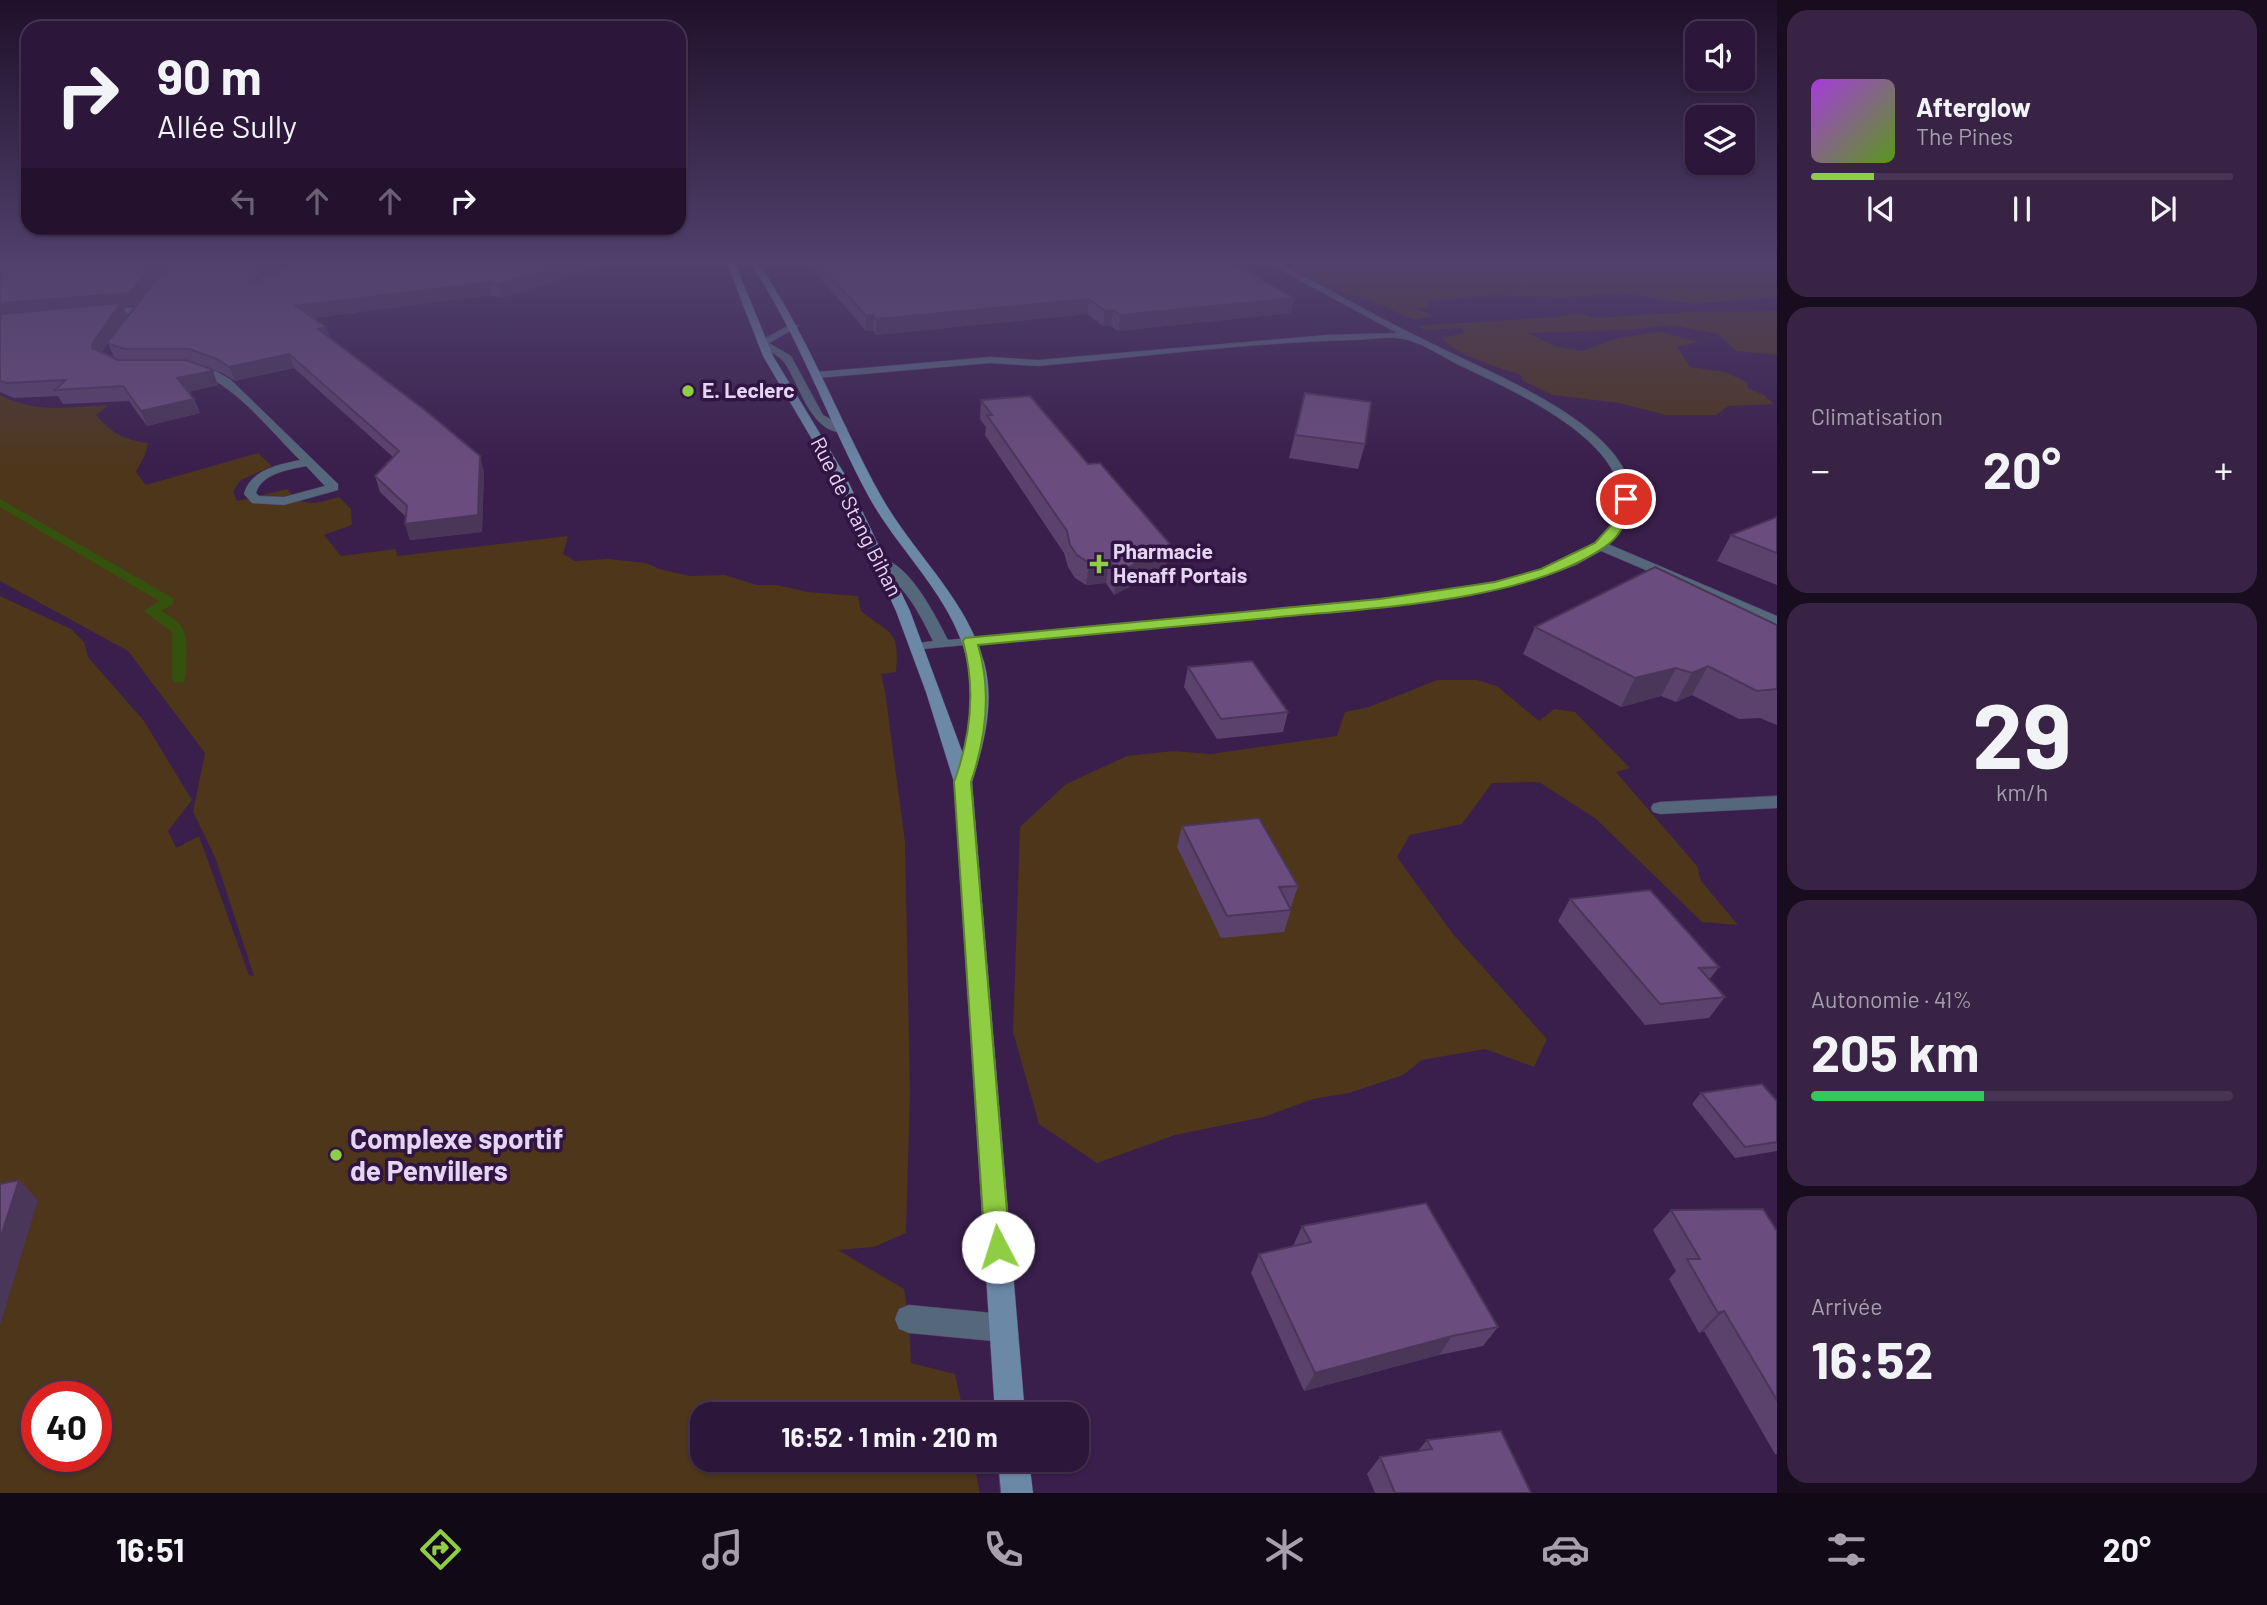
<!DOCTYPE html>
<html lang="fr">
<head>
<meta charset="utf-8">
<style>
	:root { --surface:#2c1639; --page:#382344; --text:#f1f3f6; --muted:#a69fae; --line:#483553; --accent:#8fcd42 }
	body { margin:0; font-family:Barlow,sans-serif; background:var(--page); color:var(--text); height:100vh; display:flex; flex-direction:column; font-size:26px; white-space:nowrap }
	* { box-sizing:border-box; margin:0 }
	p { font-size:23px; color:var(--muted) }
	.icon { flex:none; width:38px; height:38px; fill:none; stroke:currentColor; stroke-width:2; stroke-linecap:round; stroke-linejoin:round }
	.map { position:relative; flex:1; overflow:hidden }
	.panel { display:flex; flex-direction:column; gap:10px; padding:10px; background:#180c1f; width:490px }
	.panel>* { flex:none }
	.hud { position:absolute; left:21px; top:21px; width:665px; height:214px; border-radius:21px; box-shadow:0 2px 5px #0004,0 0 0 2px var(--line); background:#2c1639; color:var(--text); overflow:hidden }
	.tools { position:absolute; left:1685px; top:21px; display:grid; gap:14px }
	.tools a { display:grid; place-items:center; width:70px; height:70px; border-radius:14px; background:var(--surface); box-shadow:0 2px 5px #0004,0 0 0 2px var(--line); font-size:35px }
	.speed { position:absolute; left:21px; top:1381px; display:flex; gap:14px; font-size:35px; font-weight:700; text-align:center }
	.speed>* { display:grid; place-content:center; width:91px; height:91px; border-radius:50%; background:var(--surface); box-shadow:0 2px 5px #0004,0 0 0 2px var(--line); line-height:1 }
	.speed .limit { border:10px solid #d22; background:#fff; color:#111 }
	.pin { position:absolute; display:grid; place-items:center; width:60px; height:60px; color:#fff; margin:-30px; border:4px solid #fff; border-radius:50%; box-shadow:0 2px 7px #0007 }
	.me { position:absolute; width:77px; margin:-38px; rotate:355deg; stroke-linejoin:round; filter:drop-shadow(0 0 5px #0008) }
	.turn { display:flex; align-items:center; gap:24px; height:147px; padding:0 21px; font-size:32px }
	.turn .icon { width:91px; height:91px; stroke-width:2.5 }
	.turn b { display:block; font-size:49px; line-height:60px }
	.lanes { display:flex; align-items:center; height:66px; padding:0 21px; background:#0003; justify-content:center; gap:35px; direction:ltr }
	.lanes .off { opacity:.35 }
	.big { font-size:52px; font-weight:700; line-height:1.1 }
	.panel .widget { flex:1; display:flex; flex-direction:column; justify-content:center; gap:10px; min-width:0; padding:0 24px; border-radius:21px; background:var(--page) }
	.panel .dial { align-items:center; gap:0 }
	.dial b { font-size:91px; line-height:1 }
	.song { display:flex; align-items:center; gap:21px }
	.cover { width:84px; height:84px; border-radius:10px; background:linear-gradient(135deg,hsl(280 70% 55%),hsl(90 70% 35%)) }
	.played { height:7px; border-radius:4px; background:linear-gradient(90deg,var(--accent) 15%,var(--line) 15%) }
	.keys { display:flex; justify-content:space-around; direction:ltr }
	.heat { display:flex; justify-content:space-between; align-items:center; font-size:38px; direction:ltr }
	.charge { height:10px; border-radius:5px; background:linear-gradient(90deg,#34c759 41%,var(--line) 0) }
	.trip { position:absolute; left:690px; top:1402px; width:399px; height:70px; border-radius:21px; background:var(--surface); box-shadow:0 2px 5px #0004,0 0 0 2px var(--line); font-weight:700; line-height:70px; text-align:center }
	.tabs { display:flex; height:112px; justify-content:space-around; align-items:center; background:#120917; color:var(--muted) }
	.tabs .icon { width:49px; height:49px }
	.tabs .selected { color:var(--accent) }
	.tabs b { font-size:32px; color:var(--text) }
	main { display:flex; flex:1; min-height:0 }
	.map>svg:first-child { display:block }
	.green { fill:#4d361a; fill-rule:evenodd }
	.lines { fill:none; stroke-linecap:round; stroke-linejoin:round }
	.stream { fill:#34510e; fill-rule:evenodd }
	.street-casing { stroke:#553b67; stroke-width:1 }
	.secondary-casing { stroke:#553b67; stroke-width:1 }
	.street { fill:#55687b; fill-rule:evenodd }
	.secondary { fill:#6b88a7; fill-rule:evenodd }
	.wall { fill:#5b426c; fill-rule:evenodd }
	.shaded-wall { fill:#4a3658 }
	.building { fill:#6a4d7e; stroke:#4a3658; stroke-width:2 }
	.route { fill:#8fcd42; stroke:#5d852b; stroke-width:2 }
	.poi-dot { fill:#8fcd42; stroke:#301441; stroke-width:2.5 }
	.labels { text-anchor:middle; stroke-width:7; stroke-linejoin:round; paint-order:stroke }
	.far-poi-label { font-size:21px; font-weight:bold; fill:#e5d5f2; stroke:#301441; text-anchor:start }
	.far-street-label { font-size:21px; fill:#e5d5f2; stroke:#301441 }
	.near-poi-label { font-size:28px; font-weight:bold; fill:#e5d5f2; stroke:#301441; text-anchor:start }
</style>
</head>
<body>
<main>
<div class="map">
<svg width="1777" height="1493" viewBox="0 0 1777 1493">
	<rect width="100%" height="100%" fill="#3a1e4c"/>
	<g class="green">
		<path d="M1311,261h466v36l-84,7 -71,-11 -61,5 -66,-3 -67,6v6l-13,1 20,8 -21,4 -46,-21 -37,-11 -36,-17z"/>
		<path d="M1777,311v44l-41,-4 -18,-17 -45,-9 -34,4 -111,4 26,13 28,5 36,-13 42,-6 40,10 -23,4 13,21 35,5 23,11 -1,5 17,7 10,9 -46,2 -12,9h-50l-47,-12 -66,-8 -32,-15v-5c-20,-7 -68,-20 -79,-37l23,-5 -3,-5 -37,2 -7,-4 138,-9 22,-4 16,5 94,-6z"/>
		<path d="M0,395c37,19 67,12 108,10l-12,10c15,18 29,25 52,28l-3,12 -9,17 10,13 112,-32 14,13 -31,14 -8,11 4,10 50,-12c16,20 30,14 52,8l12,12 1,16 -28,10 17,21 55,-7 1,7 171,-20 -5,18 12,7 33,-2 39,4 12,6 31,7 35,-1 32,10h20l31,7 50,4 3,15c29,24 39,17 35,61l-15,2 4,17 20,151 5,250 -4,141 -32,14 -36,3 66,39 5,30 2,44 44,11 9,40h-262v46h271l7,33h-980v-897l71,33 13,13 4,15 56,64 48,79 -24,31 8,17 23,-12 50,139 5,1 -39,-119 -22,-45 12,-59 -77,-102 -128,-70zM37,1396h59v60h-59z"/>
		<path d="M1437,680h40l20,6 42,35 15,-12 21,3 55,56 -14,4 81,94 4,15 37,44 -36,-3 -106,-103 -57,-37 -47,1 -30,41 -52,11 -13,22 56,77 94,105 -13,28 -49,-18 -63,11 -19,15 -54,18 -36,6 -49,18 -89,18 -78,28 -58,-39 -26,-92 7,-205 46,-43 61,-28 46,-5 38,3 126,-18 8,-24 24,-5z"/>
	</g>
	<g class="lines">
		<path class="stream" d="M0,499l173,99v6l-12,7c25,13 27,22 25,49 0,8 1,15 -2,22h-10l-2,-3v-47l-28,-21 15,-10 -159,-94z"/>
		<defs>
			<g id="street">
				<path d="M1264,261h11c53,28 106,58 160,84 60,31 264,106 173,199l169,72v10l-176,-75 -25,14 -32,12 -39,10 -89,16 -504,47 -2,-3 2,-3 21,-3c-15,-31 -29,-57 -59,-76v-6c31,-6 62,58 74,81l468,-45c50,-8 168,-23 196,-70 43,-74 -103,-136 -151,-159 -17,-8 -35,-21 -53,-26 -16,-5 -41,0 -58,0 -104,3 -208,17 -312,26l-48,-3 -173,15 -5,-3 5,-3 173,-15 48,3 289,-25 70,-2z"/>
				<path d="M140,307l3,1v4l-42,4 -5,-3 5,-3z"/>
				<path d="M791,324l8,2 -30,17 22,13 32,59 24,13v4c-36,5 -47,-48 -63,-70 -6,-8 -19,-12 -27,-19z"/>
				<path d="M194,365l20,5 17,10 107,104v6l-54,15 -32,-2 -8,-9c7,-25 34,-29 56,-34 -31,-30 -67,-79 -110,-90l-1,-2zM306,466l19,20 -41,11 -25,-1 -3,-3c6,-20 32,-23 50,-27z"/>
				<path d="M1777,796v12l-117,6 -7,-2 -2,-4 2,-4 7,-2z"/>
				<path d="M909,1305l94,9 10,4 4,10 -4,10 -10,4 -94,-9 -10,-4 -4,-10 4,-10z"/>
			</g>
			<g id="secondary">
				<path d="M726,261h8l39,95 72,119 65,136 53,143c10,-38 12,-76 -2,-114 -20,-53 -65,-94 -92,-143 -42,-78 -70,-162 -120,-236h8c51,74 81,157 124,235 32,57 85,102 103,166 11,40 0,82 -12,120l53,632h-30l-41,-632 -28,-90 -30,-81 -63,-136 -70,-119z"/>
				<path d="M998,1460h31l4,33h-32z"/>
			</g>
		</defs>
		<use href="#street" class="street-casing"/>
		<use href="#secondary" class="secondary-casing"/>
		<use href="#street" class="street"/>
		<use href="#secondary" class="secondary"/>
	</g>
	<g class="wall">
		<path d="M0,261h170l-34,44 -13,2 4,9 -17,24 61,-79h107l-7,13 28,-13h315l-112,37 -11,-3 -178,23 13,9 4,10 154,135 -2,60 -72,8 -5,-16 1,-7 -26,-25 -5,-16 18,-19 -99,-89 -59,13 -13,-8 -13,-5 9,17 -30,7 6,7 6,14 -53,13 -18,-25 -66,3 -5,-8 -44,2 -14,-6zM108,343l6,14 7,3h-3l-17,-8z"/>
		<path d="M806,261h438l-13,1 63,36 -3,15 -173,18 -7,-5h-8l-16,-12 -211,21 -3,-4h-7z"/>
		<path d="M1305,393l60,51 -7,25 -69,-11z"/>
		<path d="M981,400l107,64 82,80 -4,23 -52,28 -8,-12 -20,2 -11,-7 -7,-11 -4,-14 -79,-118 1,-8 -6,-8z"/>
		<path d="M1777,517v68l-60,-24 14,-26z"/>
		<path d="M1777,625v100l-17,-7 -21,1 -47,-24 -16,7 -15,-6 -40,11 -98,-53 12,-27z"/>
		<path d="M1188,667l100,45 -5,20 -66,7 -33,-52z"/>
		<path d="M1182,826l116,60 -7,21h-2l2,3 -7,22 -63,6 -44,-91z"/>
		<path d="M1570,899l149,68 -10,13 16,17 -16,21 -64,7 -87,-104z"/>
		<path d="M1701,1093l76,8v50l-42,7 -43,-54z"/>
		<path d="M1671,1210l106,21v223h-2l-71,-123 -5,2 -30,-54 7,-8 -23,-41z"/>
		<path d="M1302,1226l196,101 -15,19 -44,9 -135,36 -53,-118 8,-19 34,-8z"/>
		<path d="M1427,1440l104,53h-156l-8,-19 13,-17 38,-6z"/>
	</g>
	<g class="shaded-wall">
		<path d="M156,261h14l-34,44 -13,2 4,9 -29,42 -98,-42v-13z"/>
		<path d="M267,261h11l-19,32 -4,-12z"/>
		<path d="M575,261h39l-112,37 -3,-13z"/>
		<path d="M489,282l2,13 -191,24 -4,-13z"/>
		<path d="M1294,298l-3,15 -173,18 2,-16z"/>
		<path d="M1089,299l-2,15 -211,21v-16z"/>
		<path d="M1113,310l-2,16h-8l2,-15z"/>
		<path d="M873,315v16h-7v-15z"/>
		<path d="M326,327l5,14 -13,-12z"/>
		<path d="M289,354l5,14 -59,13 -6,-14z"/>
		<path d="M213,371l5,14 -35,8 -6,-15z"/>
		<path d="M194,399l6,14 -53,13 -6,-15z"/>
		<path d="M480,456l4,16 -2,60 -72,8 -5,-16z"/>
		<path d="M1170,544l-4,23 -52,28 4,-22z"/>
		<path d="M1109,560l-3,23 -20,2 3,-22z"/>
		<path d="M1708,666l-16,29 -16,7 16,-29z"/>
		<path d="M1676,668l-15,28 -40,11 14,-29z"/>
		<path d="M19,1180l19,20 -38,126v-87z"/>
		<path d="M1724,1311l-20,20 -5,2 19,-20z"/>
		<path d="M1452,1336l-13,19 -135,36 11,-18z"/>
	</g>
	<g class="building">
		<path d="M0,261h156l-26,32 -130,10z"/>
		<path d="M171,261h96l-12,20 43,-20h277l-76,24 -10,-3 -193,24 30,21 -8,2 108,82 54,45 -2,59 -73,9 2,-18 -32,-30 24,-25 -110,-97 -60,13 -12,-8 -28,-10h-65l-17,-6z"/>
		<path d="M817,261h412l65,37 -174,17 -7,-5 -8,1 -16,-12 -213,20 -3,-4 -7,1z"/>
		<path d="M121,303l-29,41v4l26,12h67l24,8 4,3 -36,7 17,21 -53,12 -18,-25 -68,4 11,-10 -59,3 -7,-2v-67z"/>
		<path d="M1305,393l66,9 -6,42 -70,-9z"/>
		<path d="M1030,396l58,68 12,-1 70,81 -52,29 -9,-13 -20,3 -12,-8 -7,-10 -3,-14 -80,-116h5l-11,-15z"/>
		<path d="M1777,517v36l-46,-18z"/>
		<path d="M1655,567l122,58v64l-20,2 -49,-25 -16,7 -16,-5 -41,10 -100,-51z"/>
		<path d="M1252,661l36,51 -67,7 -33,-52z"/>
		<path d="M1259,818l39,68 -19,1 12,23 -64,6 -45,-90z"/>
		<path d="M1650,890l69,77 -20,1 26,29 -65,7 -90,-105z"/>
		<path d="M1762,1084l15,17v41l-32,5 -44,-54z"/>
		<path d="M19,1180l-19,59v-55z"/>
		<path d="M1426,1203l72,124 -46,9 -137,37 -56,-119 52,-12 -9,-16z"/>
		<path d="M1763,1209l14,22v169l-53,-89 -6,2 -31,-54h13l-29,-49z"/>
		<path d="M1501,1431l30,62h-136l-15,-36 52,-8 -5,-9z"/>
	</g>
	<linearGradient id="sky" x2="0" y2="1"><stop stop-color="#20102a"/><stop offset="0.56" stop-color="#4f416c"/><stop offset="1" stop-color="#4f416c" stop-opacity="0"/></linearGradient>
	<rect width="1777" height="470" fill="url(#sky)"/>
	<path class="route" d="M1622,497l10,2c-4,20 -10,37 -29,49 -81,55 -237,60 -334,70 -97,9 -194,18 -291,27 14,46 8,93 -7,137l39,465 -4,8 -8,4 -9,-4 -4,-8 -31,-465c17,-46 22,-93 9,-141l2,-3 415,-39 115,-17 46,-13 54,-26 20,-22z"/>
	<g class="poi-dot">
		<circle cx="688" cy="391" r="7"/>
		<path d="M1095.5 553.5h7v7h7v7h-7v7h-7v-7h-7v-7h7z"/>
		<circle cx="336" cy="1155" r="7"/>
	</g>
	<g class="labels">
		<g class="far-poi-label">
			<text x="702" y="398">E. Leclerc</text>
			<text x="1113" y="559">Pharmacie<tspan x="1113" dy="24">Henaff Portais</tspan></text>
		</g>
		<g class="far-street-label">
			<text transform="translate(856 517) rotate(63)" y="7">Rue de Stang Bihan</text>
		</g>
		<g class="near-poi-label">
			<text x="350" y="1149">Complexe sportif<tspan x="350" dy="32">de Penvillers</tspan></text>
		</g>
	</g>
</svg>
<div class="tools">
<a><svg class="icon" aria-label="sound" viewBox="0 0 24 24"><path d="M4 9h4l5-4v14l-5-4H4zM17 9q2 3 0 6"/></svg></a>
<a><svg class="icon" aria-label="layers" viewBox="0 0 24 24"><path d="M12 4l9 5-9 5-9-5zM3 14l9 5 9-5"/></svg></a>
</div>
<div class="speed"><div class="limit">40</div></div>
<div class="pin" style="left:1626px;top:499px;background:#d93025"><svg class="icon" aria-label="arrive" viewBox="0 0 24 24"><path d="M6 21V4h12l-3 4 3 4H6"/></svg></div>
<svg class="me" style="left:998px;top:1247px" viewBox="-20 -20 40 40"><circle r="19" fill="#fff"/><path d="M0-13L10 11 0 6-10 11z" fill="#8fcd42"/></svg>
<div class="trip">16:52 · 1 min · 210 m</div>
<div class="hud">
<div class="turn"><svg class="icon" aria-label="right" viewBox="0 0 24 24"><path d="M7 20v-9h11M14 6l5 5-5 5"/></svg><div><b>90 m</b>Allée Sully</div></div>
<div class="lanes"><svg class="icon off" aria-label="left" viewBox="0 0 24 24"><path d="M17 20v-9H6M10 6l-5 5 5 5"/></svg><svg class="icon off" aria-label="ahead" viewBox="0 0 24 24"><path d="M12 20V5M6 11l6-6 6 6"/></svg><svg class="icon off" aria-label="ahead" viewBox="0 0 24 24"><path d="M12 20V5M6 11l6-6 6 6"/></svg><svg class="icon" aria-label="right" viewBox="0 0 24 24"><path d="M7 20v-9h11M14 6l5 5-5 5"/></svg></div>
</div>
</div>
<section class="panel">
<div class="widget">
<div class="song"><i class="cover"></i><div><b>Afterglow</b><p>The Pines</p></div></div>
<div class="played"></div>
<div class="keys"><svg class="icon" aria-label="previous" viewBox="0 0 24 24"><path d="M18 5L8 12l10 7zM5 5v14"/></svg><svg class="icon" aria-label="pause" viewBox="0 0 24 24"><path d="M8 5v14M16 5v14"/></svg><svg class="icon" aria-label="next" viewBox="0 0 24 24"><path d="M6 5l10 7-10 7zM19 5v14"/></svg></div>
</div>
<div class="widget"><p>Climatisation</p>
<div class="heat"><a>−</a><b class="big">20°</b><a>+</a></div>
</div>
<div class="widget dial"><b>29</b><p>km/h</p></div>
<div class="widget"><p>Autonomie · 41%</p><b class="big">205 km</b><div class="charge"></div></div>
<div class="widget"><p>Arrivée</p><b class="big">16:52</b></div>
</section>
</main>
<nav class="tabs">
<b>16:51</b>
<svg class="icon selected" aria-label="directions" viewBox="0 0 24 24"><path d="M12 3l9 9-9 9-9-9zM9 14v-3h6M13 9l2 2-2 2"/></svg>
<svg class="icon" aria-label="music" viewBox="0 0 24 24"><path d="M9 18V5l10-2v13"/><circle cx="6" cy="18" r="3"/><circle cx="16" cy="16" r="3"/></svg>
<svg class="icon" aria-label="phone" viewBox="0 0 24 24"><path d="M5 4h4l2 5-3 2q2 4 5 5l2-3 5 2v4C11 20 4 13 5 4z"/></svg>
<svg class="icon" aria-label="climate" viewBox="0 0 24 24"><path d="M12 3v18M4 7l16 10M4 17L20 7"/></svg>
<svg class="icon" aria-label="car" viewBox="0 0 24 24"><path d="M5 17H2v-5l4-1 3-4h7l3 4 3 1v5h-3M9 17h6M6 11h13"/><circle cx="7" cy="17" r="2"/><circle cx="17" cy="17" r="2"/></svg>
<svg class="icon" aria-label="filters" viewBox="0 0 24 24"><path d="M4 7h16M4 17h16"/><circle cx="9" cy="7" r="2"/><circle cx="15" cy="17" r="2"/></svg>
<b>20°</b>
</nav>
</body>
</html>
